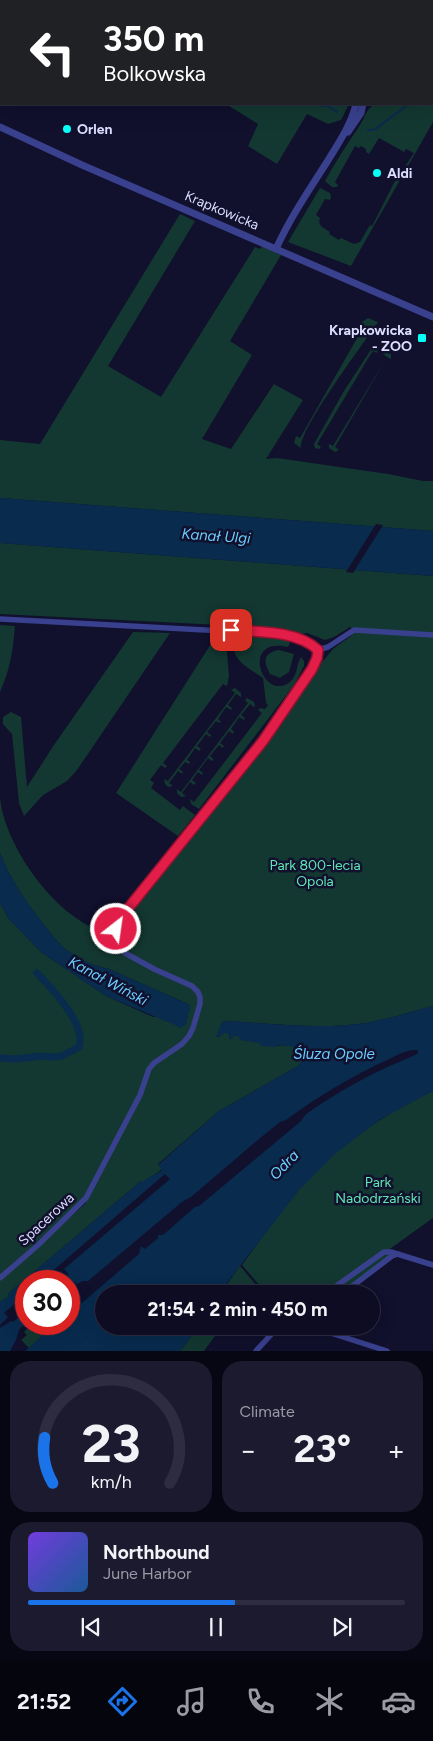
<!DOCTYPE html>
<html lang="en">
<head>
<meta charset="utf-8">
<style>
	:root { --surface:#0d0c22; --page:#1b1a2f; --text:#f1f3f6; --muted:#9a9ba5; --line:#2d2c40; --accent:#1a73e8 }
	body { margin:0; font-family:Figtree,sans-serif; background:var(--page); color:var(--text); height:100vh; display:flex; flex-direction:column; font-size:19px; white-space:nowrap }
	* { box-sizing:border-box; margin:0 }
	p { font-size:16px; color:var(--muted) }
	.icon { flex:none; width:28px; height:28px; fill:none; stroke:currentColor; stroke-width:2; stroke-linecap:round; stroke-linejoin:round }
	.map { position:relative; height:1351px; overflow:hidden }
	.details { display:flex; flex-direction:column; gap:10px; padding:10px; background:#070713; flex:1 }
	.details>* { flex:none }
	.hud { position:absolute; left:0px; top:0px; width:434px; height:105px; box-shadow:0 5px 20px #0002,0 0 0 1px var(--line); background:#202124; color:#fff; overflow:hidden }
	.speed { position:absolute; left:15px; top:1270px; display:flex; gap:10px; font-size:25px; font-weight:700; text-align:center }
	.speed>* { display:grid; place-content:center; width:65px; height:65px; border-radius:50%; background:var(--surface); box-shadow:0 5px 20px #0002,0 0 0 1px var(--line); line-height:1 }
	.speed .limit { border:8px solid #d22; background:#fff; color:#111 }
	.pin { position:absolute; display:grid; place-items:center; width:42px; height:42px; color:#fff; margin:-21px; border-radius:10px; box-shadow:0 2px 8px #0006 }
	.me { position:absolute; width:55px; margin:-28px; rotate:30deg; stroke-linejoin:round; filter:drop-shadow(0 0 4px #0008) }
	.turn { display:flex; align-items:center; gap:18px; height:105px; padding:0 20px; font-size:22px }
	.turn .icon { width:65px; height:65px; stroke-width:2.5 }
	.turn b { display:block; font-size:35px; line-height:42px }
	.big { font-size:38px; font-weight:700; line-height:1.1 }
	.details .widget { flex:1; display:flex; flex-direction:column; justify-content:center; gap:8px; min-width:0; padding:0 18px; border-radius:20px; background:var(--page) }
	.details .dial { align-items:center; gap:0 }
	.dial svg { height:130px; overflow:visible; fill:none; stroke:var(--line); stroke-width:7; stroke-linecap:round; text-anchor:middle }
	.dial text { fill:var(--text); stroke:none }
	.song { display:flex; align-items:center; gap:15px }
	.cover { width:60px; height:60px; border-radius:8px; background:linear-gradient(135deg,hsl(260 70% 55%),hsl(210 70% 35%)) }
	.played { height:5px; border-radius:2px; background:linear-gradient(90deg,var(--accent) 55%,var(--line) 55%) }
	.keys { display:flex; justify-content:space-around; direction:ltr }
	.heat { display:flex; justify-content:space-between; align-items:center; font-size:28px; direction:ltr }
	.details .tiles { flex:1; display:grid; gap:10px; grid-template-columns:1fr 1fr }
	.widget:last-child { grid-column:span 2 }
	.trip { position:absolute; left:95px; top:1285px; width:285px; height:50px; border-radius:25px; background:var(--surface); box-shadow:0 5px 20px #0002,0 0 0 1px var(--line); font-weight:700; line-height:50px; text-align:center }
	.dock { display:flex; height:80px; justify-content:space-around; align-items:center; background:#05050e; color:var(--muted) }
	.dock .icon { width:35px; height:35px }
	.dock .current { color:var(--accent) }
	.dock b { font-size:22px; color:var(--text) }
	.map>svg:first-child { display:block }
	.green { fill:#133831 }
	.water { fill:#082b4e }
	.pier { fill:#11102d }
	.lines { fill:none; stroke-linecap:round; stroke-linejoin:round }
	.stream { stroke:#082b4e; stroke-width:2 }
	.canal { stroke:#082b4e; stroke-width:7 }
	.minor { stroke:#39418e; stroke-width:5.5 }
	.tertiary { stroke:#39418e; stroke-width:7 }
	.secondary { stroke:#7382ff; stroke-width:8 }
	.primary { stroke:#b063ff; stroke-width:9 }
	.route-casing { stroke:#92132f; stroke-width:12 }
	.route { stroke:#e11d48; stroke-width:9 }
	.poi-dot { fill:#08fff7; stroke:#11102d; stroke-width:2 }
	.labels { text-anchor:middle; stroke-width:5; stroke-linejoin:round; paint-order:stroke }
	.poi-label { font-size:14px; font-weight:bold; fill:#dcddff; stroke:#11102d; text-anchor:start }
	.street-label { font-size:14px; fill:#dcddff; stroke:#11102d }
	.park-label { font-size:14px; fill:#60e7b4; stroke:#11102d }
	.water-label { font-size:15px; font-style:italic; fill:#6aceff; stroke:#11102d }
</style>
</head>
<body>
<div class="map">
<svg width="433" height="1351" viewBox="0 0 433 1351">
	<rect width="100%" height="100%" fill="#11102d"/>
	<g class="green">
		<path d="M433,73v49l-82,144 -63,-24 32,-54 10,5 1,4 -1,3 -5,-1 -9,16 4,3c-3,8 4,10 10,14l-1,2 10,6 2,-2 13,6 6,-2 10,-17 2,1 23,-45 19,-28 -8,-4 -2,3 -25,-14 -10,16 -3,-2v-3l-5,-3 -2,2 -4,-2 -20,36 3,3 -1,2h-5l-7,-6c11,-20 23,-38 35,-56 6,-9 5,-16 16,-21h56z"/>
		<path d="M226,104h119l3,2 -7,14 -13,4 -21,-10 -30,50 -29,-18 10,-22z"/>
		<path d="M180,214l15,7 -87,145 53,31 94,-150 5,2 2,-3 19,9 -51,86 22,14 -50,84 29,10 43,-65 29,16 -37,59 11,-1 111,16 35,7h10v50l-433,-33v-58l40,4z"/>
		<path d="M368,318l10,4c-14,21 -79,107 -77,126l-7,-5 2,-7 4,2 64,-112 -4,-3z"/>
		<path d="M376,347l2,2 -1,4 -4,-2 -4,6 -52,87 4,3 -2,2 -4,-1 -1,-4 30,-53 28,-43z"/>
		<path d="M386,352l5,2v5l-4,-2 -52,90 4,3 -4,2 -6,-4v-4l4,2 54,-89 -4,-3z"/>
		<path d="M0,543l433,33v430c-22,6 -45,13 -67,17 -47,7 -96,0 -143,-2l-6,16h2l5,-5 6,2 -1,4 3,1 1,-4 41,12c9,-3 21,-2 29,4l2,7 -7,8 -79,45 -61,53 4,5c-6,6 -14,8 -19,14l-2,-2 -133,113 1,2 -9,6v-21l86,-78 -2,-6 -49,48 -35,30v-372l9,16 32,33 65,44 47,21 37,-9v-3l-81,-36c-16,-3 -31,-10 -45,-21 -5,-4 -10,-11 -15,-17 -19,-23 -38,-49 -49,-78v-56c4,48 55,120 102,134l4,8 13,9 4,-3c-2,-13 -1,-21 5,-33l77,-90 74,-94 43,-66 12,-14 17,-12 3,-6 -4,-3 -16,10 -9,3 -18,-7 -7,1 -20,-6 -280,-14z"/>
		<path d="M0,625l15,1c-2,24 -5,44 -15,66z"/>
		<path d="M133,632l37,1 -93,137 -10,11 -24,14 -19,21 -5,-13 -7,-69 -9,-10v-7l8,-5 10,5 6,70 27,-42z"/>
		<path d="M217,632l6,3 3,5 3,36 -2,10 -4,-2 -60,79 4,3 -2,2 -4,-3 -11,15 4,3 -3,5 29,22 3,-4 12,9 -17,21 -62,-43 100,-157z"/>
		<path d="M241,635l42,2 7,6 -2,4c-49,-11 -25,56 2,35 8,-7 6,-17 11,-25l3,4v5l-10,19 -95,124 -8,-5 -1,-5 4,3 68,-89 -4,-3 2,-2 5,1 3,-4 -2,-2 -3,-25c-15,-11 -32,-17 -29,-37z"/>
		<path d="M279,650l15,4 -5,18 -9,6 -10,-4c-7,-13 -7,-21 9,-24z"/>
		<path d="M235,688l6,5v4l-5,-3 -8,11 4,3 -1,2 -5,-3 -8,12 3,3 -1,1 -4,-2 -9,11 4,3 -1,2 -4,-3 -9,12 4,3 -2,2 -4,-3 -8,12 3,2 -1,2 -4,-2 -6,7 4,3 -1,2 -4,-3 -9,12 4,3 -5,1 -3,-3 -1,-5 4,2 67,-88 -4,-3z"/>
		<path d="M247,698l7,4 1,4 -1,1 -4,-3 -9,11 4,3 -1,2 -5,-3 -8,12 3,3 -1,2 -4,-3 -9,12 4,3 -1,2 -4,-3 -9,11 4,4 -2,1 -4,-3 -9,12 4,3 -1,2 -4,-3 -6,8 4,3 -2,2 -4,-3 -8,11 4,3 -5,1 -4,-4v-4l4,3 67,-89 -3,-3z"/>
		<path d="M433,1091v127l-46,33 11,3 -56,40h-75l-25,-29c18,-25 36,-50 56,-74 37,-44 84,-76 135,-100z"/>
		<path d="M240,1266l24,28h-48l11,-10z"/>
		<path d="M41,1325l5,5 5,-2 -22,20 -8,-8 6,-5 -3,-3 4,-4 6,1z"/>
		<path d="M199,1326h29l-6,8 -4,-2 -14,19h-24z"/>
	</g>
	<g class="water">
		<path d="M0,498l433,33v45l-433,-33z"/>
		<path d="M0,853c11,29 30,55 49,78 5,6 10,13 15,17 14,11 29,18 45,21l81,36v3l-4,17 -6,3 -5,-3 -69,-29 -65,-44 -32,-33 -9,-16z"/>
		<path d="M433,1006v85l-54,29 -43,33 -37,37 -76,98 -7,6h-112v32h95l-19,25h-155l30,-26 5,1 3,-2h6v-10l70,-60 2,-8 4,3 13,-11v-3h5l32,-28 4,-1 102,-85 5,-7c34,-24 70,-43 109,-59l3,-2v-3c-11,-1 -23,6 -33,11 -35,16 -68,36 -99,59l-6,2 -21,17 -68,58 -9,5 -94,79h-5l-6,3 -2,-2 -6,5v-6h-8l8,-6 -5,-6 106,-90 -5,-5 -124,107h-15v13l-22,19 4,4 -8,8v-23l9,-6 -1,-2 133,-113 2,1c4,-5 13,-7 19,-12l-4,-5 61,-54 79,-45 7,-8 -2,-7 -7,-4 -16,-2 -6,2 -12,-1 -3,-3 -19,-3 -1,-3 -5,-2 -2,4 -3,-1 1,-4 -6,-1 -5,4 -3,-1 7,-15c47,2 96,9 143,2 22,-4 45,-11 67,-17z"/>
		<path d="M26,1311v11l-7,8 -3,10 -6,11h-10v-23l11,-7 2,1z"/>
	</g>
	<path class="pier" d="M376,524l7,1 -30,48 -7,-1z"/>
	<g class="lines">
		<g class="stream">
			<path d="M0,54l1,1"/>
			<path d="M432,94h1"/>
			<path d="M302,104l26,2 9,6"/>
			<path d="M368,130h6l35,-26"/>
		</g>
		<path class="canal" d="M0,1058l17,1 24,-3 13,1 8,-1 17,-9c8,-23 -28,-59 -42,-74"/>
		<g class="minor">
			<path d="M387,0l3,1"/>
			<path d="M426,1v-1"/>
			<path d="M0,619l261,14c19,2 43,4 57,17l-7,19 -48,72 -137,170 -8,10 -1,8 1,13 7,11 29,16 38,17 6,6 2,5v7l-7,24 -4,8 -7,8 -28,19 -5,6 -9,26 -54,103 -49,48 -37,32"/>
			<path d="M318,650l10,-3 26,-17 79,5"/>
			<path d="M325,1294l59,-42h7l42,13"/>
			<path d="M342,1294l50,-38 6,-2"/>
			<path d="M309,1326l78,25"/>
			<path d="M256,1351l23,-25"/>
		</g>
		<g class="tertiary">
			<path d="M0,127l82,38 351,152"/>
			<path d="M348,132l13,-19 2,-9"/>
			<path d="M276,249c14,-31 33,-59 51,-87 11,-18 24,-37 29,-58"/>
		</g>
		<path class="secondary" d="M296,0l3,1"/>
		<g class="primary">
			<path d="M432,53h1"/>
			<path d="M432,60h1"/>
			<path d="M0,97h1"/>
		</g>
	</g>
	<g class="lines">
		<defs>
			<path id="route" d="M116,929l2,-8 145,-180 49,-72 5,-11 1,-8c-21,-20 -60,-18 -87,-20"/>
		</defs>
		<use href="#route" class="route-casing"/>
		<use href="#route" class="route"/>
	</g>
	<g class="poi-dot">
		<circle cx="67" cy="129" r="5"/>
		<circle cx="377" cy="173" r="5"/>
		<rect x="417" y="333" width="10" height="10" rx="2.5"/>
	</g>
	<g class="labels">
		<g class="poi-label">
			<text x="77" y="134">Orlen</text>
			<text x="387" y="178">Aldi</text>
			<text x="412" y="335" text-anchor="end">Krapkowicka<tspan x="412" dy="16">- ZOO</tspan></text>
		</g>
		<g class="street-label">
			<text transform="translate(222 210) rotate(23)" y="5">Krapkowicka</text>
			<text transform="translate(46 1219) rotate(-43)" y="5">Spacerowa</text>
		</g>
		<g class="park-label">
			<text x="315" y="870">Park 800-lecia<tspan x="315" dy="16">Opola</tspan></text>
			<text x="378" y="1187">Park<tspan x="378" dy="16">Nadodrzański</tspan></text>
		</g>
		<g class="water-label">
			<text transform="translate(216 536) rotate(4)" y="5">Kanał Ulgi</text>
			<text transform="translate(108 981) rotate(28)" y="5">Kanał Wiński</text>
			<text x="334" y="1059">Śluza Opole</text>
			<text transform="translate(284 1165) rotate(-46)" y="5">Odra</text>
		</g>
	</g>
</svg>
<div class="speed"><div class="limit">30</div></div>
<div class="pin" style="left:231px;top:630px;background:#d93025"><svg class="icon" aria-label="arrive" viewBox="0 0 24 24"><path d="M6 21V4h12l-3 4 3 4H6"/></svg></div>
<svg class="me" style="left:116px;top:929px" viewBox="-20 -20 40 40"><circle r="17" fill="#e11d48" stroke="#fff" stroke-width="3"/><path d="M0-11L8 9 0 5-8 9z" fill="#fff"/></svg>
<div class="trip">21:54 · 2 min · 450 m</div>
<div class="hud">
<div class="turn"><svg class="icon" aria-label="left" viewBox="0 0 24 24"><path d="M17 20v-9H6M10 6l-5 5 5 5"/></svg><div><b>350 m</b>Bolkowska</div></div>
</div>
</div>
<section class="details">
<div class="tiles">
<div class="widget dial"><svg viewBox="0 0 100 80">
<path d="M14 69A42 42 0 1 1 86 69"/>
<path d="M14 69A42 42 0 0 1 9 41" stroke="#1a73e8"/>
<text x="50" y="56" font-size="32" font-weight="700">23</text>
<text x="50" y="72" font-size="11">km/h</text>
</svg></div>
<div class="widget"><p>Climate</p>
<div class="heat"><a>−</a><b class="big">23°</b><a>+</a></div>
</div>
<div class="widget">
<div class="song"><i class="cover"></i><div><b>Northbound</b><p>June Harbor</p></div></div>
<div class="played"></div>
<div class="keys"><svg class="icon" aria-label="previous" viewBox="0 0 24 24"><path d="M18 5L8 12l10 7zM5 5v14"/></svg><svg class="icon" aria-label="pause" viewBox="0 0 24 24"><path d="M8 5v14M16 5v14"/></svg><svg class="icon" aria-label="next" viewBox="0 0 24 24"><path d="M6 5l10 7-10 7zM19 5v14"/></svg></div>
</div>
</div>
</section>
<nav class="dock">
<b>21:52</b>
<svg class="icon current" aria-label="directions" viewBox="0 0 24 24"><path d="M12 3l9 9-9 9-9-9zM9 14v-3h6M13 9l2 2-2 2"/></svg>
<svg class="icon" aria-label="music" viewBox="0 0 24 24"><path d="M9 18V5l10-2v13"/><circle cx="6" cy="18" r="3"/><circle cx="16" cy="16" r="3"/></svg>
<svg class="icon" aria-label="phone" viewBox="0 0 24 24"><path d="M5 4h4l2 5-3 2q2 4 5 5l2-3 5 2v4C11 20 4 13 5 4z"/></svg>
<svg class="icon" aria-label="climate" viewBox="0 0 24 24"><path d="M12 3v18M4 7l16 10M4 17L20 7"/></svg>
<svg class="icon" aria-label="car" viewBox="0 0 24 24"><path d="M5 17H2v-5l4-1 3-4h7l3 4 3 1v5h-3M9 17h6M6 11h13"/><circle cx="7" cy="17" r="2"/><circle cx="17" cy="17" r="2"/></svg>
</nav>
</body>
</html>
